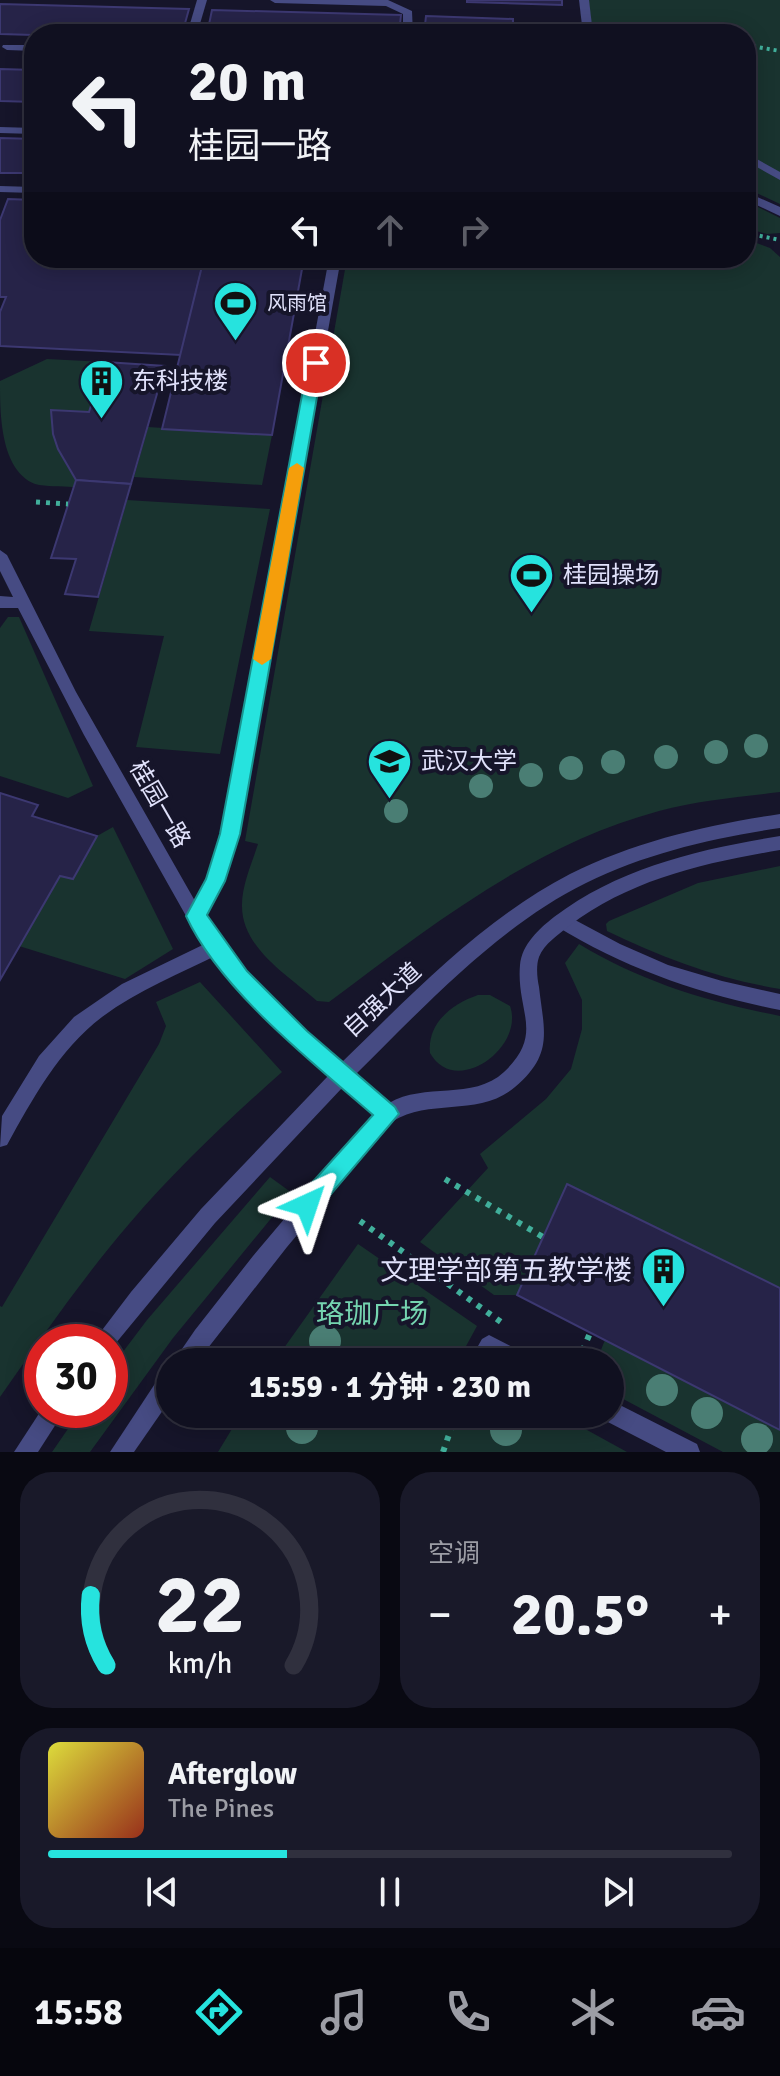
<!DOCTYPE html>
<html lang="zh">
<head>
<meta charset="utf-8">
<style>
	:root { --surface:#101020; --page:#191929; --text:#f1f3f6; --muted:#9c9da5; --line:#30303e; --accent:#26e3de }
	body { margin:0; font-family:Signika,"Noto Sans SC",sans-serif; background:var(--page); color:var(--text); height:100vh; display:flex; flex-direction:column; font-size:30px; white-space:nowrap }
	* { box-sizing:border-box; margin:0 }
	p { font-size:26px; color:var(--muted) }
	.icon { flex:none; width:44px; height:44px; fill:none; stroke:currentColor; stroke-width:2; stroke-linecap:round; stroke-linejoin:round }
	.map { position:relative; height:1452px; overflow:hidden }
	.details { display:flex; flex-direction:column; gap:20px; padding:20px; background:#090912; flex:1 }
	.details>* { flex:none }
	.top-card { position:absolute; left:24px; top:24px; width:732px; height:244px; border-radius:32px; box-shadow:0 4px 20px #0003,0 0 0 2px var(--line); background:#101020; color:var(--text); overflow:hidden }
	.speed { position:absolute; left:24px; top:1324px; display:flex; gap:16px; font-size:40px; font-weight:700; text-align:center }
	.speed>* { display:grid; place-content:center; width:104px; height:104px; border-radius:50%; background:var(--surface); box-shadow:0 4px 20px #0003,0 0 0 2px var(--line); line-height:1 }
	.speed .limit { border:12px solid #d22; background:#fff; color:#111 }
	.pin { position:absolute; display:grid; place-items:center; width:68px; height:68px; color:#fff; margin:-34px; border:4px solid #fff; border-radius:50%; box-shadow:0 2px 8px #0007 }
	.me { position:absolute; width:88px; margin:-44px; rotate:42deg; stroke-linejoin:round; filter:drop-shadow(0 0 6px #0008) }
	.turn { display:flex; align-items:center; gap:28px; height:168px; padding:0 32px; font-size:36px }
	.turn .icon { width:104px; height:104px; stroke-width:2.5 }
	.turn b { display:block; font-size:56px; line-height:68px }
	.lanes { display:flex; align-items:center; height:76px; padding:0 32px; background:#0003; justify-content:center; gap:40px; direction:ltr }
	.lanes .off { opacity:.35 }
	.big { font-size:60px; font-weight:700; line-height:1.1 }
	.details .widget { flex:1; display:flex; flex-direction:column; justify-content:center; gap:12px; min-width:0; padding:0 28px; border-radius:32px; background:var(--page) }
	.details .dial { align-items:center; gap:0 }
	.dial svg { height:208px; overflow:visible; fill:none; stroke:var(--line); stroke-width:7; stroke-linecap:round; text-anchor:middle }
	.dial text { fill:var(--text); stroke:none }
	.song { display:flex; align-items:center; gap:24px }
	.cover { width:96px; height:96px; border-radius:12px; background:linear-gradient(135deg,hsl(60 70% 55%),hsl(10 70% 35%)) }
	.played { height:8px; border-radius:4px; background:linear-gradient(90deg,var(--accent) 35%,var(--line) 35%) }
	.keys { display:flex; justify-content:space-around; direction:ltr }
	.heat { display:flex; justify-content:space-between; align-items:center; font-size:44px; direction:ltr }
	.details .tiles { flex:1; display:grid; gap:20px; grid-template-columns:1fr 1fr }
	.widget:last-child { grid-column:span 2 }
	.trip { position:absolute; left:156px; top:1348px; width:468px; height:80px; border-radius:40px; background:var(--surface); box-shadow:0 4px 20px #0003,0 0 0 2px var(--line); font-weight:700; line-height:80px; text-align:center }
	.tab-bar { display:flex; height:128px; justify-content:space-around; align-items:center; background:#06060d; color:var(--muted) }
	.tab-bar .icon { width:56px; height:56px }
	.tab-bar .on { color:var(--accent) }
	.tab-bar b { font-size:36px; color:var(--text) }
	.map>svg:first-child { display:block }
	.green { fill:#19332f }
	.building { fill:#262348; stroke:#3c3871; stroke-width:2 }
	.lines { fill:none; stroke-linecap:round; stroke-linejoin:round }
	.path-far2 { stroke:#41af9b; stroke-width:4; stroke-dasharray:3 4; stroke-linecap:butt }
	.path-far1 { stroke:#41af9b; stroke-width:5; stroke-dasharray:4 6; stroke-linecap:butt }
	.path { stroke:#41af9b; stroke-width:6; stroke-dasharray:5 7; stroke-linecap:butt }
	.lane { fill:#464b83; fill-rule:evenodd }
	.street { fill:#464b83; fill-rule:evenodd }
	.tree { fill:#4a7e74 }
	.route { fill:#26e3de; stroke:#199490; stroke-width:2 }
	.slow { fill:#f59e0b }
	.labels { text-anchor:middle; stroke-width:8; stroke-linejoin:round; paint-order:stroke }
	.far-poi-label { font-size:20px; fill:#e1e2fb; stroke:#16152a; text-anchor:start }
	.poi-label { font-size:24px; fill:#e1e2fb; stroke:#16152a; text-anchor:start }
	.street-label { font-size:24px; fill:#e1e2fb; stroke:#16152a }
	.near-poi-label { font-size:28px; fill:#e1e2fb; stroke:#16152a; text-anchor:end }
	.near-park-label { font-size:28px; fill:#75d4b0; stroke:#16152a }
</style>
</head>
<body>
<div class="map">
<svg width="780" height="1452" viewBox="0 0 780 1452">
	<rect width="100%" height="100%" fill="#16152a"/>
	<g class="green">
		<path d="M588,0h192v204l-34,-16v-154h-153z"/>
		<path d="M746,201l34,17v15l-13,1 -21,-6z"/>
		<path d="M746,239l24,9 10,9v535c-40,5 -81,8 -121,19 -126,34 -227,114 -330,191l-12,-1c-28,-25 -76,-53 -75,-96 0,-20 10,-42 16,-61l-13,-3 102,-583h399z"/>
		<path d="M47,359l58,3 -16,50 -38,-2c2,28 9,47 25,70l-3,7c-11,-1 -27,0 -38,-3 -35,-14 -35,-71 -35,-103z"/>
		<path d="M148,427l124,8 -10,50 -128,-8z"/>
		<path d="M127,500l143,9 -50,245 -84,-7 28,-111 -75,-5z"/>
		<path d="M8,617h11l74,169 -25,12 -68,-22v-148z"/>
		<path d="M113,827l60,122 -48,30 -106,-33 41,-70 13,3 24,-43z"/>
		<path d="M780,866v123c-61,-10 -117,-31 -173,-58l-1,-7 3,-3 89,-38z"/>
		<path d="M579,944c63,38 129,58 201,72v272l-213,-104 -50,111h-23l-74,-53 68,-74 -8,-14 66,-55 25,-30 11,-40v-29l-17,-37z"/>
		<path d="M200,982l82,90c-54,48 -106,97 -153,152 -47,55 -88,114 -129,173v-91l2,1 157,-263 7,-18 -10,-24z"/>
		<path d="M478,995h12l20,11c15,42 -55,92 -80,47 -3,-30 22,-49 48,-58z"/>
		<path d="M270,1177l22,16 -119,145 -83,114h-38l29,-42h29v-41l37,-49z"/>
		<path d="M358,1244l119,82 -18,33 4,3h-189z"/>
		<path d="M605,1340l175,90v22h-57l-113,-60v-30h-14z"/>
		<path d="M241,1414h317l69,38h-409z"/>
	</g>
	<g class="building">
		<path d="M467,0h95v5l-95,-3z"/>
		<path d="M0,4l189,5 -7,25 -148,1 -34,-1z"/>
		<path d="M212,10l189,5 -2,19h-192z"/>
		<path d="M426,16l87,3v15h-89z"/>
		<path d="M0,69l34,1v32l-34,-1z"/>
		<path d="M0,138l34,1v34h-34z"/>
		<path d="M8,199l26,1v58l170,1 -23,96 -181,-9v-34l6,-15h-6v-77z"/>
		<path d="M204,258h100l-32,177 -110,-6z"/>
		<path d="M105,362l60,4 -34,118 -55,-4 -18,-31 -5,-15 -2,-24 38,2z"/>
		<path d="M76,480l55,4 -33,113 -33,-3 11,-35 -25,-1z"/>
		<path d="M0,793l38,12 -6,11 65,20 -24,43 -13,-3 -60,104z"/>
		<path d="M567,1184l213,104v142l-263,-135z"/>
	</g>
	<g class="lines">
		<g class="path-far2">
			<path d="M746,45l34,6"/>
			<path d="M746,233l34,7"/>
		</g>
		<path class="path-far1" d="M36,502l32,2"/>
		<g class="path">
			<path d="M445,1179l98,58"/>
			<path d="M360,1221l141,101"/>
			<path d="M578,1362l12,-29"/>
			<path d="M443,1452l13,-38"/>
		</g>
		<g class="lane">
			<path d="M197,0h10l-10,34h-10z"/>
			<path d="M270,0h118l24,11 1,23h-10v-20l-17,-8 -111,-3z"/>
			<path d="M3,45h31v6l-27,-1 -5,-3z"/>
			<path d="M0,186l34,1v6l-34,-1z"/>
			<path d="M562,913l58,31 48,21 54,16 58,13v16c-80,-16 -154,-41 -224,-84l-3,-5 3,-5z"/>
			<path d="M215,939l6,2 3,6 -3,6c-40,20 -83,37 -119,64 -43,33 -69,81 -95,128l-7,2 2,-31 37,-60 35,-39 48,-33z"/>
			<path d="M489,1335l37,19 3,8c-18,0 -42,4 -51,-16l4,-7z"/>
			<path d="M610,1400l87,44 3,8h-34l-64,-33 -2,-5h10z"/>
		</g>
		<g class="street">
			<path d="M579,0h10l4,34h-10z"/>
			<path d="M0,127l34,1v6l-34,-1z"/>
			<path d="M746,153l34,19v8l-34,-19z"/>
			<path d="M746,192l34,15v9l-34,-16z"/>
			<path d="M329,258h12l-103,576 -13,47 -20,36c36,57 85,103 136,146 70,-68 142,-144 229,-189 66,-33 138,-49 210,-60v14c-67,10 -133,25 -194,55 -89,44 -161,123 -231,192l34,28c35,-21 84,-2 115,-31 41,-39 12,-60 16,-107 2,-21 19,-36 34,-48 66,-50 146,-68 226,-81v14c-76,13 -149,29 -211,76 -10,8 -25,18 -30,31 -3,8 -2,21 0,30 5,44 15,67 -24,100 -35,30 -85,11 -122,34l-106,126 -90,115h-24l22,-32 58,-74 120,-142 -31,-26 -127,135 -104,126 -1,-7h-17l38,-50 70,-83 127,-133 -70,-65 -36,-41 -23,-31 -115,-204 -66,-127h-18v-12l13,1 -13,-26v-21l7,5 69,137 119,209 13,-22 14,-45z"/>
			<path d="M170,1370v30l-36,52h-24l52,-79z"/>
			<path d="M42,1409l23,1 -27,42h-24z"/>
		</g>
	</g>
	<g class="tree">
		<circle cx="756" cy="746" r="12"/>
		<circle cx="716" cy="752" r="12"/>
		<circle cx="666" cy="757" r="12"/>
		<circle cx="613" cy="762" r="12"/>
		<circle cx="571" cy="768" r="12"/>
		<circle cx="531" cy="775" r="12"/>
		<circle cx="481" cy="786" r="12"/>
		<circle cx="396" cy="811" r="12"/>
		<circle cx="325" cy="1341" r="16"/>
		<circle cx="662" cy="1390" r="16"/>
		<circle cx="707" cy="1413" r="16"/>
		<circle cx="302" cy="1428" r="16"/>
		<circle cx="506" cy="1430" r="16"/>
		<circle cx="757" cy="1439" r="16"/>
	</g>
	<path class="route" d="M316,358l7,5 -83,471 -15,47 -18,34 40,56 60,60 88,76 4,7 -84,99 -8,4 -8,-4 -3,-8 3,-8 74,-82c-61,-53 -153,-125 -187,-199l20,-37 14,-45 88,-471z"/>
	<path class="slow" d="M297,463l7,5 -33,191 -9,6 -9,-6 36,-191z"/>
	<defs>
		<symbol id="stadium-pin" viewBox="-11 -11 22 30"><path d="M0 17L-7.5 6A9.5 9.5 0 1 1 7.5 6Z" fill="#26e3de" stroke="#16152a"/><path d="M0-5a6.5 5 0 1 0 0 10a6.5 5 0 1 0 0-10ZM-3.5-1.8h7v3.6h-7Z" fill="#111"/></symbol>
		<symbol id="building-pin" viewBox="-11 -11 22 30"><path d="M0 17L-7.5 6A9.5 9.5 0 1 1 7.5 6Z" fill="#26e3de" stroke="#16152a"/><path d="M-4-6H4V6H1V3H-1V6H-4ZM-2.5-4.3h1.7v1.8h-1.7ZM.8-4.3h1.7v1.8H.8ZM-2.5-1h1.7V.8h-1.7ZM.8-1h1.7V.8H.8Z" fill="#111"/></symbol>
		<symbol id="university-pin" viewBox="-11 -11 22 30"><path d="M0 17L-7.5 6A9.5 9.5 0 1 1 7.5 6Z" fill="#26e3de" stroke="#16152a"/><path d="M0-5L7-2L0 1L-7-2ZM-4 1L0 2.5L4 1V4Q0 6-4 4Z" fill="#111"/></symbol>
	</defs>
	<g fill-rule="evenodd">
		<use href="#stadium-pin" x="210" y="278" width="51" height="69"/>
		<use href="#building-pin" x="76" y="356" width="51" height="69"/>
		<use href="#stadium-pin" x="506" y="550" width="51" height="69"/>
		<use href="#university-pin" x="364" y="736" width="51" height="69"/>
		<use href="#building-pin" x="638" y="1244" width="51" height="69"/>
	</g>
	<g class="labels">
		<g class="far-poi-label">
			<text x="267" y="310">风雨馆</text>
		</g>
		<g class="poi-label">
			<text x="132" y="389">东科技楼</text>
			<text x="563" y="583">桂园操场</text>
			<text x="421" y="769">武汉大学</text>
		</g>
		<g class="street-label">
			<text transform="translate(160 804) rotate(60)" y="8">桂园一路</text>
			<text transform="translate(382 1000) rotate(-43)" y="8">自强大道</text>
		</g>
		<g class="near-poi-label">
			<text x="632" y="1280">文理学部第五教学楼</text>
		</g>
		<g class="near-park-label">
			<text x="372" y="1323">珞珈广场</text>
		</g>
	</g>
</svg>
<div class="speed"><div class="limit">30</div></div>
<div class="pin" style="left:316px;top:363px;background:#d93025"><svg class="icon" aria-label="arrive" viewBox="0 0 24 24"><path d="M6 21V4h12l-3 4 3 4H6"/></svg></div>
<svg class="me" style="left:307px;top:1205px" viewBox="-20 -20 40 40"><path d="M0-17L14 15 0 8-14 15z" fill="#26e3de" stroke="#fff" stroke-width="4"/></svg>
<div class="trip">15:59 · 1 分钟 · 230 m</div>
<div class="top-card">
<div class="turn"><svg class="icon" aria-label="left" viewBox="0 0 24 24"><path d="M17 20v-9H6M10 6l-5 5 5 5"/></svg><div><b>20 m</b>桂园一路</div></div>
<div class="lanes"><svg class="icon" aria-label="left" viewBox="0 0 24 24"><path d="M17 20v-9H6M10 6l-5 5 5 5"/></svg><svg class="icon off" aria-label="ahead" viewBox="0 0 24 24"><path d="M12 20V5M6 11l6-6 6 6"/></svg><svg class="icon off" aria-label="right" viewBox="0 0 24 24"><path d="M7 20v-9h11M14 6l5 5-5 5"/></svg></div>
</div>
</div>
<section class="details">
<div class="tiles">
<div class="widget dial"><svg viewBox="0 0 100 80">
<path d="M14 69A42 42 0 1 1 86 69"/>
<path d="M14 69A42 42 0 0 1 8 42" stroke="#26e3de"/>
<text x="50" y="56" font-size="32" font-weight="700">22</text>
<text x="50" y="72" font-size="11">km/h</text>
</svg></div>
<div class="widget"><p>空调</p>
<div class="heat"><a>−</a><b class="big">20.5°</b><a>+</a></div>
</div>
<div class="widget">
<div class="song"><i class="cover"></i><div><b>Afterglow</b><p>The Pines</p></div></div>
<div class="played"></div>
<div class="keys"><svg class="icon" aria-label="previous" viewBox="0 0 24 24"><path d="M18 5L8 12l10 7zM5 5v14"/></svg><svg class="icon" aria-label="pause" viewBox="0 0 24 24"><path d="M8 5v14M16 5v14"/></svg><svg class="icon" aria-label="next" viewBox="0 0 24 24"><path d="M6 5l10 7-10 7zM19 5v14"/></svg></div>
</div>
</div>
</section>
<nav class="tab-bar">
<b>15:58</b>
<svg class="icon on" aria-label="directions" viewBox="0 0 24 24"><path d="M12 3l9 9-9 9-9-9zM9 14v-3h6M13 9l2 2-2 2"/></svg>
<svg class="icon" aria-label="music" viewBox="0 0 24 24"><path d="M9 18V5l10-2v13"/><circle cx="6" cy="18" r="3"/><circle cx="16" cy="16" r="3"/></svg>
<svg class="icon" aria-label="phone" viewBox="0 0 24 24"><path d="M5 4h4l2 5-3 2q2 4 5 5l2-3 5 2v4C11 20 4 13 5 4z"/></svg>
<svg class="icon" aria-label="climate" viewBox="0 0 24 24"><path d="M12 3v18M4 7l16 10M4 17L20 7"/></svg>
<svg class="icon" aria-label="car" viewBox="0 0 24 24"><path d="M5 17H2v-5l4-1 3-4h7l3 4 3 1v5h-3M9 17h6M6 11h13"/><circle cx="7" cy="17" r="2"/><circle cx="17" cy="17" r="2"/></svg>
</nav>
</body>
</html>
